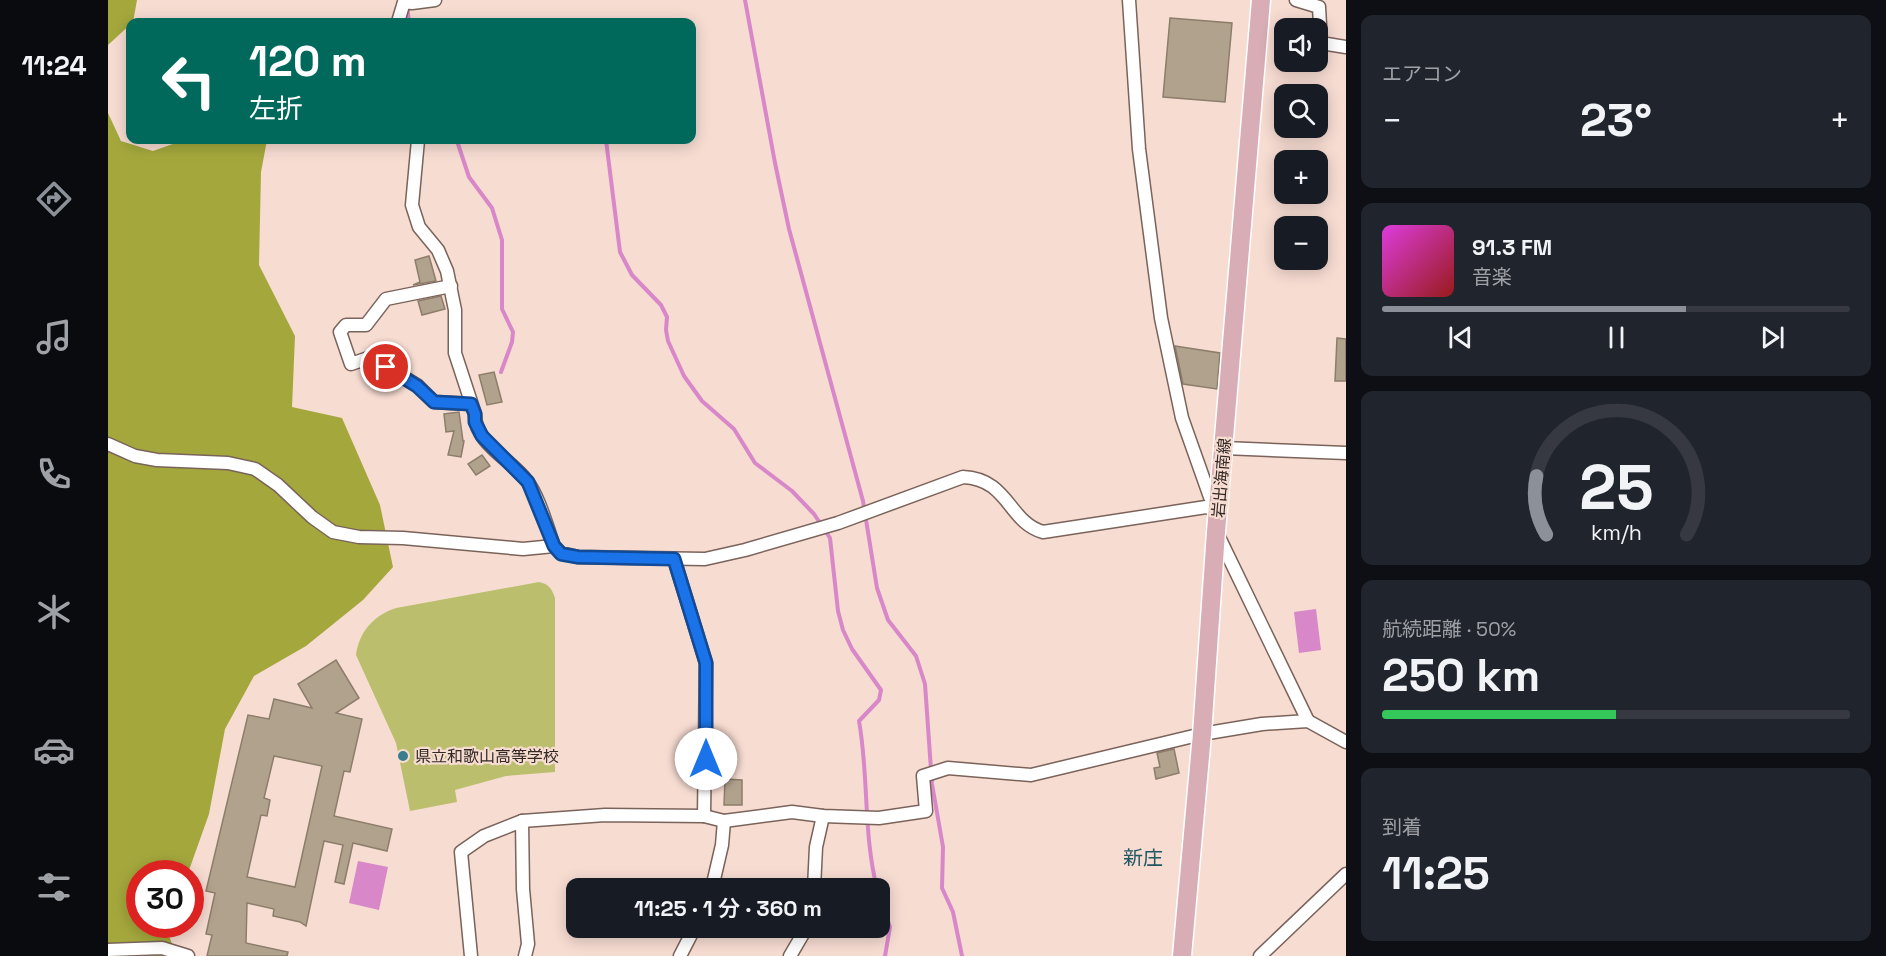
<!DOCTYPE html>
<html lang="ja">
<head>
<meta charset="utf-8">
<style>
	:root { --surface:#171b24; --page:#20242c; --text:#f1f3f6; --muted:#9ea1a6; --line:#363941; --accent:#8c9099 }
	body { margin:0; font-family:"Space Grotesk","Noto Sans JP",sans-serif; background:var(--page); color:var(--text); height:100vh; display:flex; flex-direction:column; font-size:22px; white-space:nowrap }
	* { box-sizing:border-box; margin:0 }
	p { font-size:20px; color:var(--muted) }
	.icon { flex:none; width:33px; height:33px; fill:none; stroke:currentColor; stroke-width:2; stroke-linecap:round; stroke-linejoin:round }
	.map { position:relative; flex:1; overflow:hidden }
	.side { display:flex; flex-direction:column; gap:15px; padding:15px; background:#0d0f14; width:540px }
	.side>* { flex:none }
	.hud { position:absolute; left:18px; top:18px; width:570px; height:126px; border-radius:12px; box-shadow:0 3px 15px #0003; background:#00695c; color:#fff; overflow:hidden }
	.buttons { position:absolute; left:1166px; top:18px; display:grid; gap:12px }
	.buttons a { display:grid; place-items:center; width:54px; height:54px; border-radius:12px; background:var(--surface); box-shadow:0 3px 15px #0003; font-size:30px }
	.speed { position:absolute; left:18px; top:860px; display:flex; gap:12px; font-size:30px; font-weight:700; text-align:center }
	.speed>* { display:grid; place-content:center; width:78px; height:78px; border-radius:50%; background:var(--surface); box-shadow:0 3px 15px #0003; line-height:1 }
	.speed .limit { border:9px solid #d22; background:#fff; color:#111 }
	.pin { position:absolute; display:grid; place-items:center; width:51px; height:51px; color:#fff; margin:-26px; border:3px solid #fff; border-radius:50%; box-shadow:0 2px 6px #0007 }
	.me { position:absolute; width:66px; margin:-33px; rotate:0deg; stroke-linejoin:round; filter:drop-shadow(0 0 4px #0008) }
	.turn { display:flex; align-items:center; gap:21px; height:126px; padding:0 24px; font-size:27px }
	.turn .icon { width:78px; height:78px; stroke-width:2.5 }
	.turn b { display:block; font-size:42px; line-height:51px }
	.big { font-size:45px; font-weight:600; line-height:1.1 }
	.side .tile { flex:1; display:flex; flex-direction:column; justify-content:center; gap:9px; min-width:0; padding:0 21px; border-radius:12px; background:var(--page) }
	.side .dial { align-items:center; gap:0 }
	.dial svg { height:156px; overflow:visible; fill:none; stroke:var(--line); stroke-width:7; stroke-linecap:round; text-anchor:middle }
	.dial text { fill:var(--text); stroke:none }
	.song { display:flex; align-items:center; gap:18px }
	.cover { width:72px; height:72px; border-radius:9px; background:linear-gradient(135deg,hsl(300 70% 55%),hsl(0 70% 35%)) }
	.played { height:6px; border-radius:3px; background:linear-gradient(90deg,var(--accent) 65%,var(--line) 65%) }
	.keys { display:flex; justify-content:space-around; direction:ltr }
	.heat { display:flex; justify-content:space-between; align-items:center; font-size:33px; direction:ltr }
	.charge { height:9px; border-radius:4px; background:linear-gradient(90deg,#34c759 50%,var(--line) 0) }
	.trip { position:absolute; left:458px; top:878px; width:324px; height:60px; border-radius:12px; background:var(--surface); box-shadow:0 3px 15px #0003; font-weight:600; line-height:60px; text-align:center }
	main { display:flex; flex:1; min-height:0 }
	.tab-bar { display:flex; flex-direction:column; width:108px; justify-content:space-around; align-items:center; background:#090b0e; color:var(--muted) }
	.tab-bar .icon { width:42px; height:42px }
	.tab-bar .current { color:var(--accent) }
	.tab-bar b { font-size:27px; color:var(--text) }
	.map>svg:first-child { display:block }
	.green { fill:#bbbf6d }
	.forest { fill:#a4a83c }
	.water { fill:#d887c9 }
	.lines { fill:none; stroke-linecap:round; stroke-linejoin:round }
	.stream { stroke:#d887c9; stroke-width:4 }
	.building { fill:#b1a28e; stroke:#8c7e6a; stroke-width:1.5; fill-rule:evenodd }
	.street-casing { stroke:#7a635a; stroke-width:15 }
	.primary-casing { stroke:#fff; stroke-width:21 }
	.street { stroke:#fff; stroke-width:12 }
	.primary { stroke:#d8adb5; stroke-width:18 }
	.route-casing { stroke:#114b97; stroke-width:15 }
	.route { stroke:#1a73e8; stroke-width:10 }
	.poi-dot { fill:#3a7d8d; stroke:#f7dcd2; stroke-width:2 }
	.labels { text-anchor:middle; stroke-width:4.5; stroke-linejoin:round; paint-order:stroke }
	.street-label { font-size:16px; fill:#322824; stroke:#f7dcd2 }
	.poi-label { font-size:16px; fill:#322824; stroke:#f7dcd2; text-anchor:start }
	.quarter-label { font-size:20px; fill:#205763; stroke:#f7dcd2 }
</style>
</head>
<body>
<main>
<nav class="tab-bar">
<b>11:24</b>
<svg class="icon current" aria-label="directions" viewBox="0 0 24 24"><path d="M12 3l9 9-9 9-9-9zM9 14v-3h6M13 9l2 2-2 2"/></svg>
<svg class="icon" aria-label="music" viewBox="0 0 24 24"><path d="M9 18V5l10-2v13"/><circle cx="6" cy="18" r="3"/><circle cx="16" cy="16" r="3"/></svg>
<svg class="icon" aria-label="phone" viewBox="0 0 24 24"><path d="M5 4h4l2 5-3 2q2 4 5 5l2-3 5 2v4C11 20 4 13 5 4z"/></svg>
<svg class="icon" aria-label="climate" viewBox="0 0 24 24"><path d="M12 3v18M4 7l16 10M4 17L20 7"/></svg>
<svg class="icon" aria-label="car" viewBox="0 0 24 24"><path d="M5 17H2v-5l4-1 3-4h7l3 4 3 1v5h-3M9 17h6M6 11h13"/><circle cx="7" cy="17" r="2"/><circle cx="17" cy="17" r="2"/></svg>
<svg class="icon" aria-label="filters" viewBox="0 0 24 24"><path d="M4 7h16M4 17h16"/><circle cx="9" cy="7" r="2"/><circle cx="15" cy="17" r="2"/></svg>
</nav>
<div class="map">
<svg width="1238" height="956" viewBox="0 0 1238 956">
	<rect width="100%" height="100%" fill="#f7dcd2"/>
	<path class="green" d="M431,582c10,2 13,7 16,16v174l-49,4 -51,14 2,12 -47,9 -14,-68 -40,-88c3,-23 18,-40 40,-47z"/>
	<g class="forest">
		<path d="M0,0h29l-4,22 -25,23z"/>
		<path d="M0,113l13,28 32,10 31,-11h83l-6,32 -2,93 36,71 -3,71 50,11 38,87 13,62 -30,33 -57,46 -52,30 -29,53 -16,85 -21,59h-48v51h29l-2,7 10,25h-69z"/>
	</g>
	<g class="water">
		<path d="M1208,609l5,41 -22,3 -5,-41z"/>
		<path d="M250,861l30,6 -9,43 -30,-7z"/>
	</g>
	<g class="lines">
		<g class="stream">
			<path d="M637,0l30,163 14,66 74,272 14,87 11,32 28,36 9,28 7,100 11,63 -1,41 11,24 9,44"/>
			<path d="M299,5l2,17"/>
			<path d="M346,140l3,1 12,36 23,31 10,32v69l11,23 -1,10 -11,30"/>
			<path d="M498,140l14,112 12,23 29,30 6,12 -1,13 2,11 16,35 18,25 32,28 21,34 37,28 22,23 16,24 8,73 5,19 9,19 29,41 -2,10 -20,21c10,55 4,113 18,167"/>
			<path d="M349,141l10,-1"/>
			<path d="M771,896l11,31 -5,29"/>
		</g>
	</g>
	<g class="building">
		<path d="M1062,18l62,5 -7,79 -62,-5z"/>
		<path d="M321,256l7,25 -23,4 7,-3 -5,-22z"/>
		<path d="M333,296l4,13 -23,6 -4,-14z"/>
		<path d="M1229,338l9,1v42h-11z"/>
		<path d="M1067,346l45,7 -3,36 -34,-5z"/>
		<path d="M386,372l8,30 -15,3 -8,-30z"/>
		<path d="M351,412l4,29h1l-3,16 -13,-2 6,-24 -8,1 -2,-18z"/>
		<path d="M374,455l8,11 -14,9 -8,-11z"/>
		<path d="M228,660l23,38 -23,15 26,6 -12,53 -6,-1 -10,45 58,13 -5,22 -34,-8 -9,41 -9,-2 8,-37 -19,-4 -18,85 -6,-4 -27,-6 1,-7 -27,-6 -1,40 42,9 -1,4h-80l5,-21 -6,-1 9,-41 -9,-2 42,-176 21,4 5,-20 38,9 -14,-24zM166,756l48,10 -27,121 -48,-10 14,-62 6,1 3,-16 -6,-2z"/>
		<path d="M1066,749l5,24 -23,6 -2,-11 6,-1 -3,-14z"/>
		<path d="M617,779l17,1v25h-18z"/>
	</g>
	<g class="lines">
		<defs>
			<g id="street">
				<path d="M1021,0l10,149 22,169 21,100 28,79 7,13"/>
				<path d="M1188,0l23,7 2,36 25,4"/>
				<path d="M290,22l6,-20 8,1 23,-3"/>
				<path d="M310,140l-6,65 7,22 19,23 9,21 8,39v43l20,61c-1,29 37,46 52,67 12,16 20,46 27,65l7,7 17,4 127,2 40,-9 93,-27 125,-46c46,2 45,45 80,55l163,-25 12,4"/>
				<path d="M343,286l-65,13 -20,26h-20l-6,7 11,32 20,-7 47,29 16,16 37,2"/>
				<path d="M0,444l27,12 22,4 71,3 27,6 23,16 34,32 21,15 26,5 44,1 120,11 31,-3"/>
				<path d="M1116,448l122,5"/>
				<path d="M1109,533l91,188"/>
				<path d="M566,559l32,104 -2,153"/>
				<path d="M414,821l1,68 5,55 -3,12"/>
				<path d="M604,888l10,-43 2,-24"/>
				<path d="M706,888l2,-41 7,-31"/>
				<path d="M0,950l54,-2 26,8"/>
				<path d="M363,956l-10,-104 23,-16 38,-15 83,-6 99,1 20,5 68,-9 31,4 56,2 47,-7 -3,-35 25,-8 83,7 171,-41 60,-10 46,-3 38,21"/>
				<path d="M572,956l15,-29"/>
				<path d="M682,956l17,-29"/>
				<path d="M1152,956l86,-82"/>
			</g>
			<path id="primary" d="M1074,956l20,-222 14,-202 45,-532"/>
		</defs>
		<use href="#street" class="street-casing"/>
		<use href="#primary" class="primary-casing"/>
		<use href="#street" class="street"/>
		<use href="#primary" class="primary"/>
	</g>
	<g class="lines">
		<defs>
			<path id="route" d="M278,367l31,19 17,16 37,2 4,10v8l7,14 46,46 26,64 7,8 17,3 96,2 32,104v96"/>
		</defs>
		<use href="#route" class="route-casing"/>
		<use href="#route" class="route"/>
	</g>
	<circle class="poi-dot" cx="295" cy="756" r="6"/>
	<g class="labels">
		<g class="street-label">
			<text transform="translate(1113 478) rotate(-85)" y="6">岩出海南線</text>
		</g>
		<g class="poi-label">
			<text x="307" y="762">県立和歌山高等学校</text>
		</g>
		<g class="quarter-label">
			<text x="1035" y="865">新庄</text>
		</g>
	</g>
</svg>
<div class="buttons">
<a><svg class="icon" aria-label="sound" viewBox="0 0 24 24"><path d="M4 9h4l5-4v14l-5-4H4zM17 9q2 3 0 6"/></svg></a>
<a><svg class="icon" aria-label="search" viewBox="0 0 24 24"><circle cx="10" cy="10" r="6"/><path d="M15 15l6 6"/></svg></a>
<a>+</a>
<a>−</a>
</div>
<div class="speed"><div class="limit">30</div></div>
<div class="pin" style="left:278px;top:367px;background:#d93025"><svg class="icon" aria-label="arrive" viewBox="0 0 24 24"><path d="M6 21V4h12l-3 4 3 4H6"/></svg></div>
<svg class="me" style="left:598px;top:759px" viewBox="-20 -20 40 40"><circle r="19" fill="#fff"/><path d="M0-13L10 11 0 6-10 11z" fill="#1a73e8"/></svg>
<div class="trip">11:25 · 1 分 · 360 m</div>
<div class="hud">
<div class="turn"><svg class="icon" aria-label="left" viewBox="0 0 24 24"><path d="M17 20v-9H6M10 6l-5 5 5 5"/></svg><div><b>120 m</b>左折</div></div>
</div>
</div>
<section class="side">
<div class="tile"><p>エアコン</p>
<div class="heat"><a>−</a><b class="big">23°</b><a>+</a></div>
</div>
<div class="tile">
<div class="song"><i class="cover"></i><div><b>91.3 FM</b><p>音楽</p></div></div>
<div class="played"></div>
<div class="keys"><svg class="icon" aria-label="previous" viewBox="0 0 24 24"><path d="M18 5L8 12l10 7zM5 5v14"/></svg><svg class="icon" aria-label="pause" viewBox="0 0 24 24"><path d="M8 5v14M16 5v14"/></svg><svg class="icon" aria-label="next" viewBox="0 0 24 24"><path d="M6 5l10 7-10 7zM19 5v14"/></svg></div>
</div>
<div class="tile dial"><svg viewBox="0 0 100 80">
<path d="M14 69A42 42 0 1 1 86 69"/>
<path d="M14 69A42 42 0 0 1 9 39" stroke="#8c9099"/>
<text x="50" y="56" font-size="32" font-weight="700">25</text>
<text x="50" y="72" font-size="11">km/h</text>
</svg></div>
<div class="tile"><p>航続距離 · 50%</p><b class="big">250 km</b><div class="charge"></div></div>
<div class="tile"><p>到着</p><b class="big">11:25</b></div>
</section>
</main>
</body>
</html>
